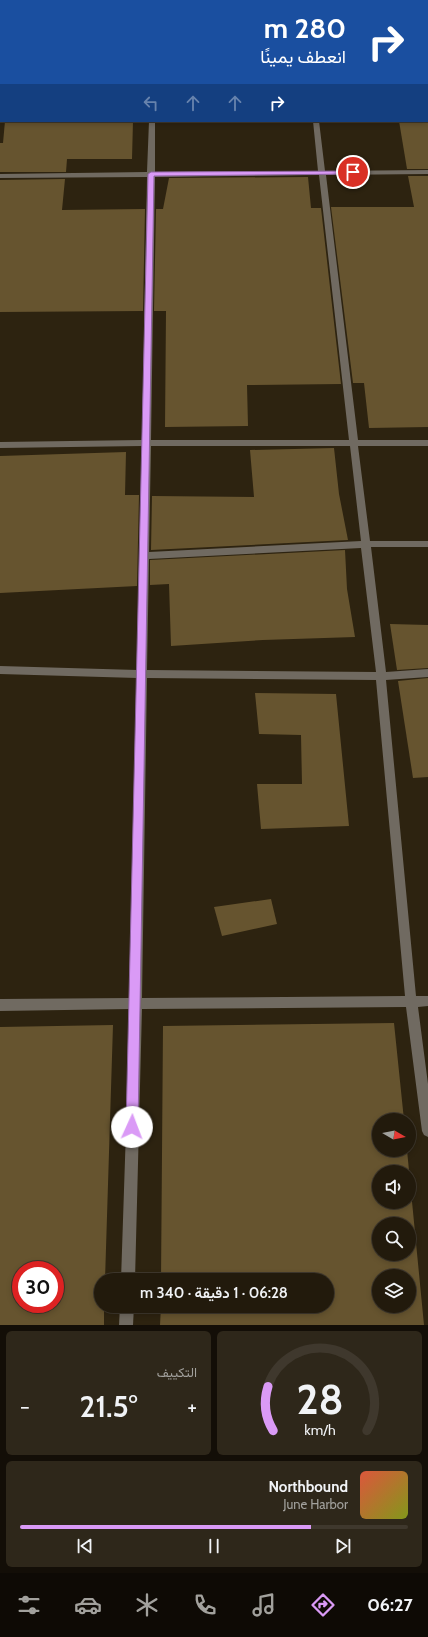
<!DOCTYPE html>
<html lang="ar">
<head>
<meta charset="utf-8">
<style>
	:root { --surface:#221a0c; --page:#2e271a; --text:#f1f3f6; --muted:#a2a19d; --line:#3f382d; --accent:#da9af6 }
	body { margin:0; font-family:Cabin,Vazirmatn,sans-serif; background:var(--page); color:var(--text); direction:rtl; height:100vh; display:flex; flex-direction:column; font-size:15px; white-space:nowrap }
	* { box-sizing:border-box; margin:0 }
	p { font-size:13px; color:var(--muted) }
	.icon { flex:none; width:22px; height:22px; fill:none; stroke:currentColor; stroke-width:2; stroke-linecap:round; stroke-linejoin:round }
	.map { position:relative; height:1325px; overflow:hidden; direction:ltr }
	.panel { display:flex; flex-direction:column; gap:6px; padding:6px; background:#130e07; flex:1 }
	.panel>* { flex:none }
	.banner { position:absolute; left:0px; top:0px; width:428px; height:122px; box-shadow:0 2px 6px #0003,0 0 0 1px var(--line); direction:rtl; background:#1a4fa0; color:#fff; overflow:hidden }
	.needle { width:26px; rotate:99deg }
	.tools { position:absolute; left:372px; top:1113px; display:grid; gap:8px }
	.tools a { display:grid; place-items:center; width:44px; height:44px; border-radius:50%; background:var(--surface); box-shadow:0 2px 6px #0003,0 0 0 1px var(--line); font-size:20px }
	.speed { position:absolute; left:12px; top:1261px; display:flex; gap:8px; font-size:20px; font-weight:700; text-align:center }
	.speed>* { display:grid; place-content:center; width:52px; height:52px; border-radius:50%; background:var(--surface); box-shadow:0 2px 6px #0003,0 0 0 1px var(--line); line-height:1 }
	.speed .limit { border:6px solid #d22; background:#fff; color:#111 }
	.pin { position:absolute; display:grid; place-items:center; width:34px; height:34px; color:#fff; margin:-17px; border:2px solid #fff; border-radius:50%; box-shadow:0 1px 4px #0007 }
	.me { position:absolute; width:44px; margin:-22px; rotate:2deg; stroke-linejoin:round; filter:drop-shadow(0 0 3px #0008) }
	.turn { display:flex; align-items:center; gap:14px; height:84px; padding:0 16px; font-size:18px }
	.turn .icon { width:52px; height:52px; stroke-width:2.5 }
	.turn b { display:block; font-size:28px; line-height:34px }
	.lanes { display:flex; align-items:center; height:38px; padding:0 16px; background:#0003; justify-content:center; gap:20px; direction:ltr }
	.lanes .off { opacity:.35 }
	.big { font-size:30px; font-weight:600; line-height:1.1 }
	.panel .tile { flex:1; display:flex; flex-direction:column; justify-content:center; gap:6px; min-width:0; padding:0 14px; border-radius:6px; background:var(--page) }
	.panel .dial { align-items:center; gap:0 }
	.dial svg { height:104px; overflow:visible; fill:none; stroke:var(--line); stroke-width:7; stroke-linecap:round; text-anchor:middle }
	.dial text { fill:var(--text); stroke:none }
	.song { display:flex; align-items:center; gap:12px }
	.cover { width:48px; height:48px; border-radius:6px; background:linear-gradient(135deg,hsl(10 70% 55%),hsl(70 70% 35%)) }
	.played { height:4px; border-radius:2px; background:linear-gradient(90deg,var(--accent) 75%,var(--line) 75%) }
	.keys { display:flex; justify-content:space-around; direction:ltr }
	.heat { display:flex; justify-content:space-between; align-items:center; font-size:22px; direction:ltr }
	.panel .tiles { flex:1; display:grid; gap:6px; grid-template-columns:1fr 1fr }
	.tile:last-child { grid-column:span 2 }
	.trip { position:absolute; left:94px; top:1273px; width:240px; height:40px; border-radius:20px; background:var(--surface); box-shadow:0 2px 6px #0003,0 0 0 1px var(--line); font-weight:600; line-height:40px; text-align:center; direction:rtl }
	.menu { display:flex; height:64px; justify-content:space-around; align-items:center; background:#0e0a05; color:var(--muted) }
	.menu .icon { width:28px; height:28px }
	.menu .on { color:var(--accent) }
	.menu b { font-size:18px; color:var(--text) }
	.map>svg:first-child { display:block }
	.building { fill:#66542f; fill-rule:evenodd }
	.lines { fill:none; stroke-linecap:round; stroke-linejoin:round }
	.minor { fill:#706a61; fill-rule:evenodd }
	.route { fill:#da9af6; stroke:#8e64a0 }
</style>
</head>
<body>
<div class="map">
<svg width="428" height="1325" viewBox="0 0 428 1325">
	<rect width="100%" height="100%" fill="#2d2310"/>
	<g class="building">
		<path d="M5,121h128l-1,38h-65l-1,13h-66v-29h3z"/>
		<path d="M399,121h29v48h-21z"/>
		<path d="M408,176h20v251l-59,1 -5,-45h-11l-22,-176h83z"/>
		<path d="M308,177l3,31h10l20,176 -94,1 1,41 -83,1 1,-116h-12l2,-102h7l6,-31z"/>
		<path d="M65,179l-3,31 83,-1 -2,102 -143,1v-132z"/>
		<path d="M334,448l5,46 9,46 -197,10 1,-54 102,1 -4,-47z"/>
		<path d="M126,452l-1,43h14l-2,91 -137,7v-137z"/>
		<path d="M345,550l2,39 8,48 -92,3 -92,6 -2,-62 -19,1v-25z"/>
		<path d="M390,624l38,1v43l-31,2z"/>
		<path d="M428,678v99l-15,1 -15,-97z"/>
		<path d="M255,693l81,1 13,132 -88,3 -4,-45h45l-1,-49 -42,-1z"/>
		<path d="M271,899l6,25 -55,12 -8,-29z"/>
		<path d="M394,1023l10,97h-25v30h28l17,175h-264l1,-19h166v-26h-166l2,-254zM379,1172h30v30h-30zM379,1224h30v30h-30zM379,1276h30v30h-30z"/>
		<path d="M113,1025l-8,255h-4v26h3v19h-104v-298zM21,1270h34v34h-34z"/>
	</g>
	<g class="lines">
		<g class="minor">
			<rect x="13" y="0" width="6" height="1"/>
			<rect x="151" y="0" width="6" height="1"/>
			<rect x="299" y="0" width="6" height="1"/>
			<path d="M0,89h1l-1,10z"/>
			<path d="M149,121h6v51l163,-1 -5,-50h6l6,50 103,-1v4l-102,1 32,265h70v6h-70l12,95h58v6h-57l15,125 42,-3v8l-42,3 30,316h12v10l-10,1 10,77v53l-4,-2 -2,-4 -16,-124 -264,2 -7,271h-14l9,-271 -130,2v-12l130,-1 7,-320 -137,-4v-8l137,4 5,-224 -142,2v-6l142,-2 5,-263 -147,1v-4l147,-2zM319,175l30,265h-198l4,-263zM151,446h199l11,95 -212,11zM361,548l15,124 -229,-2 2,-111zM147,678l229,2 29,316 -263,2z"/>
			<path d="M120,1306h14l-1,19h-14z"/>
		</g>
	</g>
	<path class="route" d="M353,171h2v3l-201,2 -16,951 -2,4 -4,1 -4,-1 -2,-4 22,-953 3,-2z"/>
</svg>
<div class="tools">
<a><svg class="needle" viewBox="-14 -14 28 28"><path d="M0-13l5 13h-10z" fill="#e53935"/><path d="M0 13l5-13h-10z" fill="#a2a19d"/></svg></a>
<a><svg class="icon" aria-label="sound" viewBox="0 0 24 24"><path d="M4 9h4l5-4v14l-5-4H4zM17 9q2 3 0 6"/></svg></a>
<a><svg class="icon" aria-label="search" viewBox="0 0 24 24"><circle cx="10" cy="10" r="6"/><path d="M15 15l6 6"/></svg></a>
<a><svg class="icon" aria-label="layers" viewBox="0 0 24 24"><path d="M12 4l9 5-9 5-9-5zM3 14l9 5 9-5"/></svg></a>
</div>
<div class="speed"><div class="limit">30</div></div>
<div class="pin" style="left:353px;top:172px;background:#d93025"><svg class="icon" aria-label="arrive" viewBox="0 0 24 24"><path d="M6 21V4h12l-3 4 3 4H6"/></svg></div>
<svg class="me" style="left:132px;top:1127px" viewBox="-20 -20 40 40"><circle r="19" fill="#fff"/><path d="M0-13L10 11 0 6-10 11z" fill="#da9af6"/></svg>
<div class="trip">06:28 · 1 دقيقة · 340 m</div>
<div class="banner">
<div class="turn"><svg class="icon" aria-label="right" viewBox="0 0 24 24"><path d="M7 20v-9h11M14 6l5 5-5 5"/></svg><div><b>280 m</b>انعطف يمينًا</div></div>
<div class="lanes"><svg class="icon off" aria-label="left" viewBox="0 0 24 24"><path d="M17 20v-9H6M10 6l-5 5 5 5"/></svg><svg class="icon off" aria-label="ahead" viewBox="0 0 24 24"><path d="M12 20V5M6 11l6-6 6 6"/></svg><svg class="icon off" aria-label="ahead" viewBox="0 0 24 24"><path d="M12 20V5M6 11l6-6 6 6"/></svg><svg class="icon" aria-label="right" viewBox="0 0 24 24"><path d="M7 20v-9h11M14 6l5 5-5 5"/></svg></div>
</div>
</div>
<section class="panel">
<div class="tiles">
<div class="tile dial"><svg viewBox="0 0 100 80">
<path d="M14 69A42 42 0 1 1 86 69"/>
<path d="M14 69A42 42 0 0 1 10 35" stroke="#da9af6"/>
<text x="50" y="56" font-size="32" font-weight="700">28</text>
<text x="50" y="72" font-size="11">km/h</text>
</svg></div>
<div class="tile"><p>التكييف</p>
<div class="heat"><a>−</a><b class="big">21.5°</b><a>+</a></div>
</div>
<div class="tile">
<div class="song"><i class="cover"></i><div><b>Northbound</b><p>June Harbor</p></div></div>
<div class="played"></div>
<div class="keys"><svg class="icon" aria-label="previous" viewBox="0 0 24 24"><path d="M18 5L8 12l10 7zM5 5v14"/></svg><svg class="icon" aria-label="pause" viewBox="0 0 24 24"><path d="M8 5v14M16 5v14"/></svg><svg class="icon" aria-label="next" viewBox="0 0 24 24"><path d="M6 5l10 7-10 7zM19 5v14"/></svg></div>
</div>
</div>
</section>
<nav class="menu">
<b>06:27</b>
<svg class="icon on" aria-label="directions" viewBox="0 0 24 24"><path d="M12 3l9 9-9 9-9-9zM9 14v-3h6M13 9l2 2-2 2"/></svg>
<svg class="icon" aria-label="music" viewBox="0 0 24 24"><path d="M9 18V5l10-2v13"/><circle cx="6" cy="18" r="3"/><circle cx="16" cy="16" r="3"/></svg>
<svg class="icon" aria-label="phone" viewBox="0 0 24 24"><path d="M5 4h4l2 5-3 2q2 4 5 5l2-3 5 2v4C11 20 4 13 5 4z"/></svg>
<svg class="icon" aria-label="climate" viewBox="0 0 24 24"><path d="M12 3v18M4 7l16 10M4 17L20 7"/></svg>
<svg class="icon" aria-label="car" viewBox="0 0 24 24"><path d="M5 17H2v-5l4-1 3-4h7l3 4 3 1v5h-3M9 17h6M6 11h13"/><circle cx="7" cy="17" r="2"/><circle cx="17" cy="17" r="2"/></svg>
<svg class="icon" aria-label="filters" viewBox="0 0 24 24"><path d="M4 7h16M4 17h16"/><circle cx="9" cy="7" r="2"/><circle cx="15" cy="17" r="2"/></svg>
</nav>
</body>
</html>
